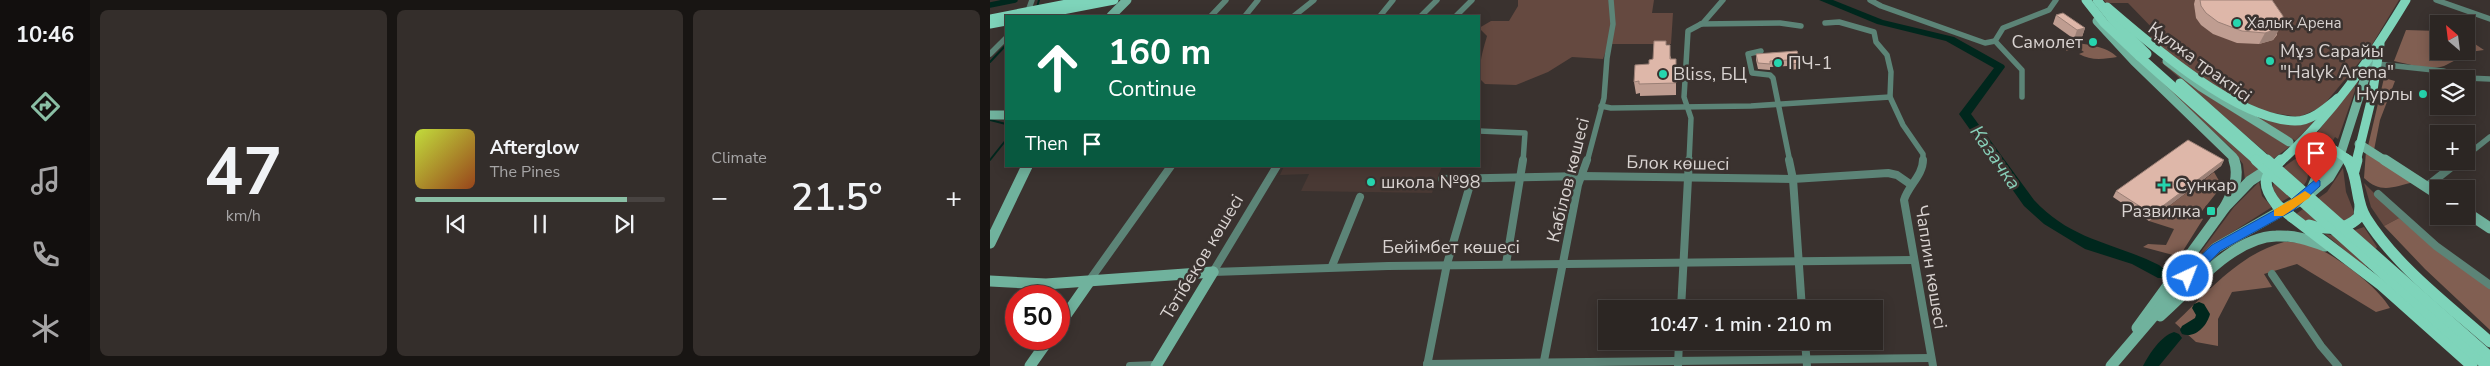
<!DOCTYPE html>
<html lang="en">
<head>
<meta charset="utf-8">
<style>
	:root { --surface:#2c2623; --page:#342e2b; --text:#f1f3f6; --muted:#a6a5a6; --line:#484341; --accent:#8abfa5 }
	body { margin:0; font-family:"Nunito Sans",sans-serif; background:var(--page); color:var(--text); height:100vh; display:flex; flex-direction:column; font-size:19px; white-space:nowrap }
	* { box-sizing:border-box; margin:0 }
	p { font-size:16px; color:var(--muted) }
	.icon { flex:none; width:28px; height:28px; fill:none; stroke:currentColor; stroke-width:2; stroke-linecap:round; stroke-linejoin:round }
	.map { position:relative; flex:1; overflow:hidden }
	.side { display:flex; flex-direction:column; gap:10px; padding:10px; background:#181513; width:900px }
	.side>* { flex:none }
	.top-card { position:absolute; left:15px; top:15px; width:475px; height:152px; border-radius:0px; box-shadow:0 2px 12px #0003,0 0 0 1px var(--line); background:#0b6e4f; color:#fff; overflow:hidden }
	.needle { width:32px; rotate:332deg }
	.controls { position:absolute; left:1440px; top:15px; display:grid; gap:10px }
	.controls a { display:grid; place-items:center; width:45px; height:45px; border-radius:0px; background:var(--surface); box-shadow:0 2px 12px #0003,0 0 0 1px var(--line); font-size:25px }
	.speed { position:absolute; left:15px; top:285px; display:flex; gap:10px; font-size:25px; font-weight:700; text-align:center }
	.speed>* { display:grid; place-content:center; width:65px; height:65px; border-radius:50%; background:var(--surface); box-shadow:0 2px 12px #0003,0 0 0 1px var(--line); line-height:1 }
	.speed .limit { border:8px solid #d22; background:#fff; color:#111 }
	.pin { position:absolute; display:grid; place-items:center; width:42px; height:42px; color:#fff; margin:-51px -21px; border-radius:50% 50% 50% 0; rotate:-45deg; box-shadow:0 0 5px #0007 }
	.pin .icon { rotate:45deg }
	.me { position:absolute; width:55px; margin:-28px; rotate:43deg; stroke-linejoin:round; filter:drop-shadow(0 0 4px #0008) }
	.turn { display:flex; align-items:center; gap:18px; height:105px; padding:0 20px; font-size:22px }
	.turn .icon { width:65px; height:65px; stroke-width:2.5 }
	.turn b { display:block; font-size:35px; line-height:42px }
	.then { display:flex; align-items:center; height:48px; padding:0 20px; background:#0003; gap:10px; font-size:19px }
	.big { font-size:38px; font-weight:600; line-height:1.1 }
	.side .tile { flex:1; display:flex; flex-direction:column; justify-content:center; gap:8px; min-width:0; padding:0 18px; border-radius:8px; background:var(--page) }
	.side .dial { align-items:center; gap:0 }
	.dial b { font-size:65px; line-height:1 }
	.song { display:flex; align-items:center; gap:15px }
	.cover { width:60px; height:60px; border-radius:8px; background:linear-gradient(135deg,hsl(70 70% 55%),hsl(20 70% 35%)) }
	.played { height:5px; border-radius:2px; background:linear-gradient(90deg,var(--accent) 85%,var(--line) 85%) }
	.keys { display:flex; justify-content:space-around; direction:ltr }
	.heat { display:flex; justify-content:space-between; align-items:center; font-size:28px; direction:ltr }
	.side .tiles { flex:1; display:grid; gap:10px; grid-template-columns:repeat(3,1fr) }
	.trip { position:absolute; left:608px; top:300px; width:285px; height:50px; border-radius:0px; background:var(--surface); box-shadow:0 2px 12px #0003,0 0 0 1px var(--line); font-weight:600; line-height:50px; text-align:center }
	main { display:flex; flex:1; min-height:0 }
	.tab-bar { display:flex; flex-direction:column; width:90px; justify-content:space-around; align-items:center; background:#120f0e; color:var(--muted) }
	.tab-bar .icon { width:35px; height:35px }
	.tab-bar .selected { color:var(--accent) }
	.tab-bar b { font-size:22px; color:var(--text) }
	.map>svg:first-child { display:block }
	.built { fill:#493934 }
	.green { fill:#654940 }
	.forest { fill:#815f52 }
	.lines { fill:none; stroke-linecap:round; stroke-linejoin:round }
	.stream { stroke:#00271d; stroke-width:2 }
	.canal { stroke:#00271d; stroke-width:5.5 }
	.river { fill:#00271d; fill-rule:evenodd }
	.street-far1 { stroke:#5c8477; stroke-width:5.5 }
	.street { stroke:#5c8477; stroke-width:8 }
	.secondary-far1 { stroke:#70b29d; stroke-width:9 }
	.secondary { stroke:#70b29d; stroke-width:11 }
	.primary-far1 { stroke:#7ed4ba; stroke-width:9 }
	.primary { stroke:#7ed4ba; stroke-width:11 }
	.primary-bridge-far1 { stroke:#7ed4ba; stroke-width:9 }
	.primary-bridge { stroke:#7ed4ba; stroke-width:11 }
	.wall { fill:#bf9d91 }
	.shaded-wall { fill:#9b8076 }
	.building { fill:#deb7a9; stroke:#9b8076 }
	.route { fill:#1a73e8; stroke:#114b97 }
	.slow { fill:#f59e0b }
	.poi-dot { fill:#26d5ae; stroke:#3a322f; stroke-width:2 }
	.labels { text-anchor:middle; stroke-width:5; stroke-linejoin:round; paint-order:stroke }
	.far-poi-label { font-size:15px; fill:#d9d3d1; stroke:#3a322f; text-anchor:start }
	.poi-label { font-size:18px; fill:#d9d3d1; stroke:#3a322f; text-anchor:start }
	.street-label { font-size:18px; fill:#d9d3d1; stroke:#3a322f }
	.water-label { font-size:19px; font-style:italic; fill:#88d0b9; stroke:#3a322f }
</style>
</head>
<body>
<main>
<nav class="tab-bar">
<b>10:46</b>
<svg class="icon selected" aria-label="directions" viewBox="0 0 24 24"><path d="M12 3l9 9-9 9-9-9zM9 14v-3h6M13 9l2 2-2 2"/></svg>
<svg class="icon" aria-label="music" viewBox="0 0 24 24"><path d="M9 18V5l10-2v13"/><circle cx="6" cy="18" r="3"/><circle cx="16" cy="16" r="3"/></svg>
<svg class="icon" aria-label="phone" viewBox="0 0 24 24"><path d="M5 4h4l2 5-3 2q2 4 5 5l2-3 5 2v4C11 20 4 13 5 4z"/></svg>
<svg class="icon" aria-label="climate" viewBox="0 0 24 24"><path d="M12 3v18M4 7l16 10M4 17L20 7"/></svg>
</nav>
<section class="side">
<div class="tiles">
<div class="tile dial"><b>47</b><p>km/h</p></div>
<div class="tile">
<div class="song"><i class="cover"></i><div><b>Afterglow</b><p>The Pines</p></div></div>
<div class="played"></div>
<div class="keys"><svg class="icon" aria-label="previous" viewBox="0 0 24 24"><path d="M18 5L8 12l10 7zM5 5v14"/></svg><svg class="icon" aria-label="pause" viewBox="0 0 24 24"><path d="M8 5v14M16 5v14"/></svg><svg class="icon" aria-label="next" viewBox="0 0 24 24"><path d="M6 5l10 7-10 7zM19 5v14"/></svg></div>
</div>
<div class="tile"><p>Climate</p>
<div class="heat"><a>−</a><b class="big">21.5°</b><a>+</a></div>
</div>
</div>
</section>
<div class="map">
<svg width="1500" height="366" viewBox="0 0 1500 366">
	<rect width="100%" height="100%" fill="#3a322f"/>
	<path class="built" d="M294,166h158l-10,27 -131,-2 8,-17 -29,1z"/>
	<g class="green">
		<path d="M528,0h136l-2,13h21l-2,31h-60l-3,1 -5,14 -31,-2 -24,15 -32,13 -31,-1 -4,-4c-3,-15 2,-30 6,-44l-8,-8 12,-7h18l9,-15z"/>
		<path d="M1114,0h295l-32,53 -45,54 -23,10 -33,-5 -35,-16 -44,-28 -38,-31 10,-2 -31,-32h-22z"/>
		<path d="M1133,44l138,123 -16,13 -2,-16 -12,-16 -54,-48z"/>
		<path d="M1171,62h3l39,31 86,54 -16,12z"/>
		<path d="M1369,79l-21,60 -3,-2 -4,7 -19,-5z"/>
		<path d="M1254,111c23,11 45,17 70,10l-18,20z"/>
		<path d="M1310,156c19,23 1,35 -19,46l-8,-13c0,-17 15,-25 27,-33z"/>
		<path d="M1353,168l3,24 8,20 -4,9h-44l-10,-7 31,-22z"/>
		<path d="M1269,182l3,14 10,11 -57,36 -18,14 37,-50z"/>
		<path d="M1374,183l35,35 -15,8 -13,-19z"/>
		<path d="M1374,227l13,20 -11,18 1,4 -42,-35 12,2z"/>
	</g>
	<g class="forest">
		<path d="M1416,30l33,1v20h27v-13l18,12c-22,2 -22,8 -40,16 -14,5 -36,-2 -50,-5z"/>
		<path d="M1080,42c15,2 37,4 47,15 -13,2 -26,4 -38,-3l5,-2 -7,-5 -11,4z"/>
		<path d="M1394,78l11,3 -15,39 -6,30 -6,-4z"/>
		<path d="M1376,151l48,31c-21,5 -33,12 -50,-4z"/>
		<path d="M1224,172l8,14 -24,30 5,3 -22,35 -8,1 -30,-8 5,-3 18,1 8,-16 -25,-8z"/>
		<path d="M1409,218l36,30 55,40v42l-65,-61 -41,-43z"/>
		<path d="M1294,242c11,0 21,1 31,5 23,10 63,40 75,61l-14,4 -79,-48 -33,10 8,13 -40,5 -14,27v27l-22,-4 -21,-19c33,-31 64,-69 109,-81z"/>
	</g>
	<g class="lines">
		<g class="stream">
			<path d="M47,7l2,-7"/>
			<path d="M0,62l16,-17"/>
			<path d="M0,120l16,4"/>
			<path d="M0,160l16,-20"/>
		</g>
		<path class="canal" d="M0,5l25,-5"/>
		<g class="river">
			<path d="M829,0h14l50,20 71,17 50,28 1,2 -34,47 63,86c38,41 79,42 125,65l11,9 -2,4h-10l-26,-14 -47,-15 -41,-25 -20,-18 -65,-92 35,-46 -48,-27 -69,-17z"/>
			<path d="M1209,302l5,2 6,10c-3,12 -15,25 -28,20l-2,-4 2,-4 13,-8 1,-3 -4,-7 2,-4z"/>
			<path d="M1184,332l5,2 3,4 -23,28h-16c6,-12 18,-30 31,-34z"/>
		</g>
		<g class="street-far1">
			<path d="M880,0l11,6 104,37 10,-2 8,-13 46,-18 7,-10"/>
			<path d="M1446,0l54,19"/>
			<path d="M37,14l5,-14"/>
			<path d="M221,16l15,-16"/>
			<path d="M255,16l13,-16"/>
			<path d="M304,16l20,-16"/>
			<path d="M390,16l13,-16"/>
			<path d="M431,16l16,-16"/>
			<path d="M466,16l16,-16"/>
			<path d="M835,23l14,-1 35,10 2,10 11,13 4,17 -1,25 13,28 20,29v8"/>
			<path d="M711,24l79,-1 21,3"/>
			<path d="M1005,41l27,29v27"/>
			<path d="M771,51l-13,3 4,19 18,2 3,3 17,84"/>
			<path d="M0,54l16,-16"/>
			<path d="M1387,64l66,7 24,7 23,1"/>
			<path d="M611,106l10,2 140,-2 139,-9"/>
			<path d="M489,131l46,2 -2,29"/>
			<path d="M1476,156l24,-19"/>
			<path d="M597,162l17,-64 3,-40 6,-34 -2,-24"/>
			<path d="M699,162l2,-44 -7,-21 4,-66 15,-8 20,-23"/>
		</g>
		<g class="street">
			<path d="M799,160l4,19 9,130"/>
			<path d="M933,160c0,15 -15,26 -19,40l29,166"/>
			<path d="M452,179l141,-3 210,3 95,-6 9,2 13,9"/>
			<path d="M1436,187l33,-26"/>
			<path d="M1388,194l58,52 54,39"/>
			<path d="M516,264l17,-104"/>
			<path d="M342,266l28,-69"/>
			<path d="M223,272l175,-6 525,-6"/>
			<path d="M223,272l64,-106"/>
			<path d="M1282,274l49,72 17,20"/>
			<path d="M99,281l82,-115"/>
			<path d="M691,309l8,-149"/>
			<path d="M815,341l2,25"/>
			<path d="M437,364l504,-6"/>
			<path d="M140,366l26,-1"/>
			<path d="M437,366l20,-102 25,-86"/>
			<path d="M553,366l35,-181 9,-25"/>
			<path d="M688,366l1,-25"/>
		</g>
		<g class="secondary-far1">
			<path d="M121,16l16,-16"/>
			<path d="M1107,21l37,40 99,96 2,5"/>
			<path d="M1177,61l34,26 88,55"/>
			<path d="M0,115h16"/>
			<path d="M1369,144l28,18"/>
			<path d="M1316,154l7,8"/>
			<path d="M1348,162l26,-81 15,-33"/>
		</g>
		<g class="secondary">
			<path d="M1322,160l6,15 -6,14"/>
			<path d="M1395,160l54,35"/>
			<path d="M1235,207c8,-15 15,-30 9,-47"/>
			<path d="M1476,212l24,16"/>
			<path d="M0,243l37,-77"/>
			<path d="M0,281l56,3 167,-12"/>
			<path d="M1170,316c31,-27 73,-79 116,-80 18,-1 33,4 49,10"/>
			<path d="M69,325l30,-43"/>
			<path d="M1147,328l88,-121 25,-26 23,-15"/>
			<path d="M40,366l19,-27"/>
			<path d="M166,366l57,-94"/>
			<path d="M1121,366l77,-90 28,-28 88,-50 25,-21 10,-17"/>
		</g>
		<g class="primary-far1">
			<path d="M1096,0l18,23 35,33"/>
			<path d="M1107,0l15,19 35,35"/>
			<path d="M1117,7c43,37 130,113 188,114 17,0 31,-13 43,-23"/>
			<path d="M41,16l83,-16"/>
			<path d="M0,24l16,-3"/>
			<path d="M1307,150l19,-6 18,6"/>
			<path d="M1356,158l2,4"/>
			<path d="M1290,162c51,-45 91,-104 126,-162"/>
			<path d="M1366,162l16,-65 8,-53"/>
		</g>
		<g class="primary">
			<path d="M1358,160c11,18 7,41 18,58 31,49 81,86 124,124"/>
			<path d="M1364,171l3,-11"/>
			<path d="M1287,205c-15,-19 -15,-28 4,-45"/>
			<path d="M1302,217l89,68 91,81"/>
			<path d="M1319,225c18,5 36,6 50,-8l1,-11"/>
		</g>
		<g class="primary-bridge-far1">
			<path d="M0,19l97,-19"/>
			<path d="M1149,56l119,106"/>
			<path d="M1190,83l89,79"/>
			<path d="M1344,150l12,8"/>
		</g>
		<g class="primary-bridge">
			<path d="M1266,160l231,206"/>
			<path d="M1277,160l223,197"/>
			<path d="M1287,205l15,12"/>
		</g>
	</g>
	<g class="wall">
		<path d="M1205,0h77l5,35 -4,5 -14,4 -22,-1 -24,-9 -12,-9 -5,-7 -2,-14z"/>
		<path d="M1066,15l29,13 -3,9 -8,2 -21,-15z"/>
		<path d="M676,45l10,26v24l-36,1v-3l-4,1 -2,-12z"/>
		<path d="M807,51l4,12 -1,6 -11,1 -1,-4 -18,1v3l-12,-1 -2,-9v-6z"/>
		<path d="M1234,160l-3,6 -72,55 -36,-24 3,-6z"/>
	</g>
	<g class="shaded-wall">
		<path d="M1293,23l-10,17 -14,4 6,-11z"/>
		<path d="M1095,28l-3,9 -8,2 3,-9z"/>
		<path d="M1234,160l-3,6 -72,55 3,-7z"/>
	</g>
	<g class="building">
		<path d="M1210,0h72l11,16v7l-3,5 -15,5 -23,-2 -24,-9 -12,-9 -5,-7z"/>
		<path d="M1073,13l22,15 -8,2 -21,-15z"/>
		<path d="M664,41h12v4h4v14h6v24l-37,1v-3l-5,1 1,-17 14,-1v-4l4,-1z"/>
		<path d="M807,51l4,12 -12,1 -1,-4 -18,1v3l-12,-1 -2,-9z"/>
		<path d="M1198,140l36,20 -72,54 -36,-23z"/>
	</g>
	<path class="route" d="M1326,179l4,2v5l-26,24 -74,41 -27,28h-10l-1,-3 1,-3 29,-28 74,-41z"/>
	<path class="slow" d="M1315,191l6,4 -2,3 -26,18h-9v-6z"/>
	<g class="poi-dot">
		<circle cx="1247" cy="23" r="5"/>
		<circle cx="1103" cy="42" r="5"/>
		<circle cx="1280" cy="61" r="5"/>
		<circle cx="788" cy="63" r="5"/>
		<circle cx="673" cy="74" r="5"/>
		<circle cx="1433" cy="94" r="5"/>
		<circle cx="381" cy="182" r="5"/>
		<path d="M1171.5 177.5h5v5h5v5h-5v5h-5v-5h-5v-5h5z"/>
		<rect x="1216" y="206" width="10" height="10" rx="2.5"/>
	</g>
	<g class="labels">
		<g class="far-poi-label">
			<text x="1257" y="28">Халық Арена</text>
		</g>
		<g class="poi-label">
			<text x="1093" y="48" text-anchor="end">Самолет</text>
			<text x="1290" y="57">Мұз Сарайы<tspan x="1290" dy="21">"Halyk Arena"</tspan></text>
			<text x="798" y="69">ПЧ-1</text>
			<text x="683" y="80">Bliss, БЦ</text>
			<text x="1423" y="100" text-anchor="end">Нурлы</text>
			<text x="391" y="188">школа №98</text>
			<text x="1185" y="191">Сункар</text>
			<text x="1211" y="217" text-anchor="end">Развилка</text>
		</g>
		<g class="street-label">
			<text transform="translate(1210 62) rotate(36)" y="6">Құлжа трактісі</text>
			<text transform="translate(688 163) rotate(1)" y="6">Блок көшесі</text>
			<text transform="translate(578 180) rotate(-76)" y="6">Кабілов көшесі</text>
			<text x="461" y="253">Бейімбет көшесі</text>
			<text transform="translate(212 257) rotate(-59)" y="6">Тәтібеков көшесі</text>
			<text transform="translate(941 267) rotate(81)" y="6">Чаплин көшесі</text>
		</g>
		<g class="water-label">
			<text transform="translate(1006 157) rotate(55)" y="7">Казачка</text>
		</g>
	</g>
</svg>
<div class="controls">
<a><svg class="needle" viewBox="-14 -14 28 28"><path d="M0-13l5 13h-10z" fill="#e53935"/><path d="M0 13l5-13h-10z" fill="#a6a5a6"/></svg></a>
<a><svg class="icon" aria-label="layers" viewBox="0 0 24 24"><path d="M12 4l9 5-9 5-9-5zM3 14l9 5 9-5"/></svg></a>
<a>+</a>
<a>−</a>
</div>
<div class="speed"><div class="limit">50</div></div>
<div class="pin" style="left:1326px;top:183px;background:#d93025"><svg class="icon" aria-label="arrive" viewBox="0 0 24 24"><path d="M6 21V4h12l-3 4 3 4H6"/></svg></div>
<svg class="me" style="left:1198px;top:276px" viewBox="-20 -20 40 40"><circle r="17" fill="#1a73e8" stroke="#fff" stroke-width="3"/><path d="M0-11L8 9 0 5-8 9z" fill="#fff"/></svg>
<div class="trip">10:47 · 1 min · 210 m</div>
<div class="top-card">
<div class="turn"><svg class="icon" aria-label="ahead" viewBox="0 0 24 24"><path d="M12 20V5M6 11l6-6 6 6"/></svg><div><b>160 m</b>Continue</div></div>
<div class="then">Then<svg class="icon" aria-label="arrive" viewBox="0 0 24 24"><path d="M6 21V4h12l-3 4 3 4H6"/></svg></div>
</div>
</div>
</main>
</body>
</html>
